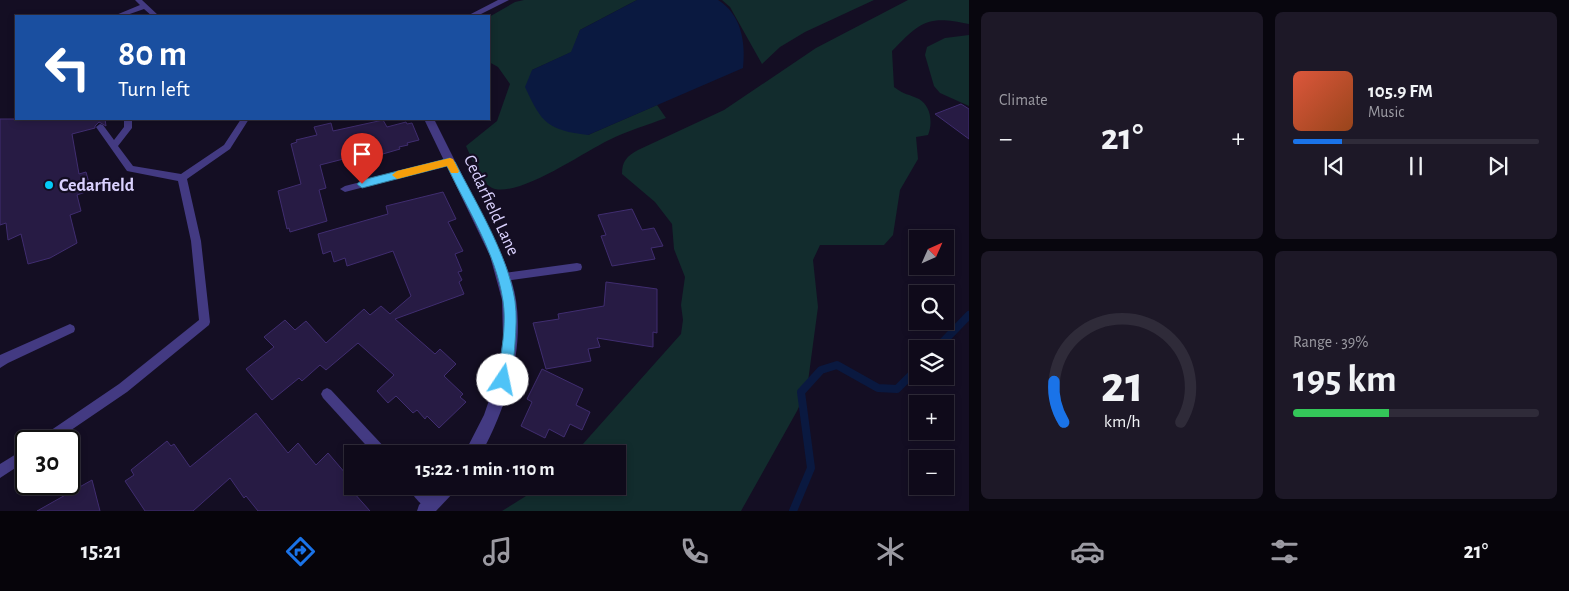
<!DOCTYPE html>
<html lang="en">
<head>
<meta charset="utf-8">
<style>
	:root { --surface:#0f0a1a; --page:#1d1827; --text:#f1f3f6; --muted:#9b9aa2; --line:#2f2b39; --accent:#1a73e8 }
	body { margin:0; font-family:"Alegreya Sans",sans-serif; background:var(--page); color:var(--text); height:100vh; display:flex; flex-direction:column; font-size:19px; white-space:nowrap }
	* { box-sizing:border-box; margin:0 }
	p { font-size:16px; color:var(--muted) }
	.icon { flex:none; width:28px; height:28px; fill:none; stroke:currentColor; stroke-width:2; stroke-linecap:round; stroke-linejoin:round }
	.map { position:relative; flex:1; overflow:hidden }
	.side { display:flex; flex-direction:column; gap:12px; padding:12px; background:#08060e; width:600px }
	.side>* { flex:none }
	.hud { position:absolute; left:15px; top:15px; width:475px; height:105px; border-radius:0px; box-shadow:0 2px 8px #0003,0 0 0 1px var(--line); background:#1a4fa0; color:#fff; overflow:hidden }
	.needle { width:32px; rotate:45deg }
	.fabs { position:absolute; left:909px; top:230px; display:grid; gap:10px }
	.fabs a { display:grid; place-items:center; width:45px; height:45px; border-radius:0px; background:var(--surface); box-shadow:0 2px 8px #0003,0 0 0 1px var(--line); font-size:25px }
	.speed { position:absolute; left:15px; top:430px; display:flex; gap:10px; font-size:25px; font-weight:700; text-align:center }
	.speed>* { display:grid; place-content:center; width:65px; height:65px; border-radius:50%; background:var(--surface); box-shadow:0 2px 8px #0003,0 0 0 1px var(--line); line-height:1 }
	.speed .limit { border:2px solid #111; border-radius:8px; background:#fff; color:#111 }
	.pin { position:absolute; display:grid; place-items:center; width:42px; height:42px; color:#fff; margin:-51px -21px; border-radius:50% 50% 50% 0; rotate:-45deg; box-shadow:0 0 5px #0007 }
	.pin .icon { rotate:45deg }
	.me { position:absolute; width:55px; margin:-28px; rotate:11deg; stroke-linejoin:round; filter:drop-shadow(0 0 4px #0008) }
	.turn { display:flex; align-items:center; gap:18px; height:105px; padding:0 20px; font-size:22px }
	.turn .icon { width:65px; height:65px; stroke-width:2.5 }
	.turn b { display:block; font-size:35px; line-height:42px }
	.big { font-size:38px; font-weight:700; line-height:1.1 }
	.side .widget { flex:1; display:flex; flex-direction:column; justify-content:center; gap:8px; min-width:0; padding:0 18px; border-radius:8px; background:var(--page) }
	.side .dial { align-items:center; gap:0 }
	.dial svg { height:130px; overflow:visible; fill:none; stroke:var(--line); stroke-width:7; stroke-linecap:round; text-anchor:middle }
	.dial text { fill:var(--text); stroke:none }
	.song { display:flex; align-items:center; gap:15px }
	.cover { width:60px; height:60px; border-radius:8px; background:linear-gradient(135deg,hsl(10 70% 55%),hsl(20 70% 35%)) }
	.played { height:5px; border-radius:2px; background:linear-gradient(90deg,var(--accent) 20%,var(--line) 20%) }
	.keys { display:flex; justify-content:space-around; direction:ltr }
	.heat { display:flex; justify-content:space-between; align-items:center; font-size:28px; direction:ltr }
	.charge { height:8px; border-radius:4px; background:linear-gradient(90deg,#34c759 39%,var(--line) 0) }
	.side .tiles { flex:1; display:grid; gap:12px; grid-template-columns:repeat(2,1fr) }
	.trip { position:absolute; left:344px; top:445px; width:282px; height:50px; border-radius:0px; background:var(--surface); box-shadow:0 2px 8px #0003,0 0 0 1px var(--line); font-weight:700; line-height:50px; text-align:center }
	.tabs { display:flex; height:80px; justify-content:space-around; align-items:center; background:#06040a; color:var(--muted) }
	.tabs .icon { width:35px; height:35px }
	.tabs .on { color:var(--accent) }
	.tabs b { font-size:22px; color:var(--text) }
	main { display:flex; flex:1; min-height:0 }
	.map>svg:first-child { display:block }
	.green { fill:#122c2d }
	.water { fill:#0a1940 }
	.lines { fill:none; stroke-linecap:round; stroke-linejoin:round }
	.stream { stroke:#0a1940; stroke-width:8 }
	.building { fill:#271b44; stroke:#402d70 }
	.service { fill:#433a82; fill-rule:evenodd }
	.minor { fill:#433a82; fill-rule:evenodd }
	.route { fill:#4fc3f7; stroke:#337fa1 }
	.slow { fill:#f59e0b }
	.poi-dot { fill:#04caf8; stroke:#140e23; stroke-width:2 }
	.labels { text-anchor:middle; stroke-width:4.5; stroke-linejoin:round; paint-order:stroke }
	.poi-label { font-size:18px; font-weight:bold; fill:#dad1fe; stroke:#140e23; text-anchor:start }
	.street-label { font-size:18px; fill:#dad1fe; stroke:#140e23 }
</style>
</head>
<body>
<main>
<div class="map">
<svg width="969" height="511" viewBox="0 0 969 511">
	<rect width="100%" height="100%" fill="#140e23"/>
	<g class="green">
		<path d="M524,0h113l-57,30 -8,22 -40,18 56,65 69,-30 9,13c-19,7 -39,13 -57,22 -27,13 -86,55 -114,49 -15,-4 -23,-31 -29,-43l31,-25 13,-37 -12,-17 -9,-5v-45l26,-15z"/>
		<path d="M722,0h152l-69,32 -25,15 -18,17 -32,-57z"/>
		<path d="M908,0h61v24c-41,-9 -48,-3 -77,27l2,36c10,8 15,7 25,12 12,7 14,24 9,36l-12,2 2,22 -18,31 -7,45 -9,10h-64l-7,15 5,47 -11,82 -10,22 -56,100h-239l40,-25h76v-32h-44l107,-120 2,-14 -2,-15 4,-28 -11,-28 -2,-25 -17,-22 -33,-28c0,-13 5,-18 16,-24l86,-40 92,-62z"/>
		<path d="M969,35v71l-29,-13 -6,-7 -9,-31 2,-8 18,-9z"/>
	</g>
	<path class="water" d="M637,0h81c23,14 28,42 25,68l-155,67c-40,-5 -46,-11 -63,-48l7,-17 39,-18 9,-22z"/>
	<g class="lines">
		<g class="stream">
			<path d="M936,349l33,-34"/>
			<path d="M793,511l18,-43 -10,-76 20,-22 16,-5 41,23 19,1 21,-21"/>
		</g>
	</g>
	<g class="building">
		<path d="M961,104l8,5v30l-34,-25z"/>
		<path d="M0,119h105l1,7 -7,-4 -4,4v2l-23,6 7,40 7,-2 5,18 -14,5 4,16 -11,4 7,28 -27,15 -22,6 -7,-30 -13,6 -2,-17 -6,2z"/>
		<path d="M383,120l4,7 19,-5 1,2 5,-1 7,17 -12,3 1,2 -9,2 1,2 -31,9 -2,-5 -47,12 6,23 -7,2 8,31 -37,11 -1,-4 -2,1 -9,-38 23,-7 -10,-40 6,-2 -1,-2 21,-5 -3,-8 17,-4 2,8z"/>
		<path d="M443,192l13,27 -8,3 15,29 -8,3 7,17 -4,1 4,8 -3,2 5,12 -69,25 40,35 5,-5 16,15 -12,12 19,18 -3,3 6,5 -27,26 -12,-12 -2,3 -8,-9 -4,3 -17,-17 -8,7 -11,-12 17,-16 -36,-32 -32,27 -6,-5 -18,16 -3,-3 -27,22 -26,-31 28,-22 -10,-10 21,-17 10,10 11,-9 20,22 38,-34 6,6 11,-9 9,8 21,-18 -18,-45 -46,15 -2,-8 -11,4 -3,-11 -8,3 -5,-20 70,-20 -2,-8z"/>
		<path d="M632,209l10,21 12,-2 9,18 -12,2 4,11 -43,7 -11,-30 5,-1 -8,-20z"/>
		<path d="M606,282l51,7v44l-4,-1v15l-56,-9 3,9 -12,2 3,12 -45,8 -13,-46 26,-4 -1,-5 46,-8z"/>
		<path d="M542,369l41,20 -7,16 14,7 -8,18 -12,-6 -6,13 -15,-8 -4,9 -24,-12 11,-24 -5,-3z"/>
		<path d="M256,413l32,40 10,-10 18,22 12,-12 24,28v5l7,2 -5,5 16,18h-112l-12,-15 -2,2 -14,-20 -37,33h-48l-20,-30 9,-6 -3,-5 36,-29 4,5 3,-2 16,23z"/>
		<path d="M92,480l8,31h-63z"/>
	</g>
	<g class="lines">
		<g class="service">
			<path d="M135,0h7l17,16h-7l-8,-7 -20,7h-9l1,-1 24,-10z"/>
			<path d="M124,119h8v9l-14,18 15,20 48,8 43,-29 17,-26h8l-19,30 -43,30 14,62 9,81 -1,3 -82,67 -72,49h-16l2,-4 78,-53 80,-64 -8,-79 -13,-60 -51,-10 -31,-44 4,-3 3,1 11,15 10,-13z"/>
			<path d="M450,159l3,1 1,2 -1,2 -108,28 -5,-3 5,-3z"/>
			<path d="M577,263l4,1 1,3 -1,3 -4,1 -73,10 -4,-1 -1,-3 1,-3 4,-1z"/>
			<path d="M70,324l4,2 1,3 -1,3 -66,31 -8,5v-13z"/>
			<path d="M327,388l4,2 56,60 2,4h-15l-51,-56 -2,-4 2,-4z"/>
			<path d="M26,448v13l-26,17v-14z"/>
			<path d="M408,486h15l13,14 2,5 -2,5c-11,1 -24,-14 -28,-24z"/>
		</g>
		<g class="minor">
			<path d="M498,0h11l-32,16h-10z"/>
			<path d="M424,119h10c16,32 32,64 48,96 13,27 29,54 34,85 8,53 -10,108 -35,154h-17l20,-39 12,-35 7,-41 -1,-39 -12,-44z"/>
			<path d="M437,486h19l-2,6 -18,19h-19l2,-6z"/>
		</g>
	</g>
	<path class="route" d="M450,158l5,4c21,41 53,93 60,139 2,14 1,28 0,42 -1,14 -2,28 -8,41l-4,2 -5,-2c-3,-7 1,-14 2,-22 3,-19 6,-42 3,-61 -7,-48 -36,-92 -56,-135l-85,22 -5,-4 5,-4z"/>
	<path class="slow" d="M450,158l3,1 6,12 -1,2h-7l-4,-7 -50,13 -5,-4 5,-4z"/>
	<circle class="poi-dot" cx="49" cy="185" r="5"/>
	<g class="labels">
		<g class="poi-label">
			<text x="59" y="191">Cedarfield</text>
		</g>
		<g class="street-label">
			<text transform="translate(492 205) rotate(65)" y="6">Cedarfield Lane</text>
		</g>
	</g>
</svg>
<div class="fabs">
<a><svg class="needle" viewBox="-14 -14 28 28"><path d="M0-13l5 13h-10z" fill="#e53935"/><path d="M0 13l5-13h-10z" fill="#9b9aa2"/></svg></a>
<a><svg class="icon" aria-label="search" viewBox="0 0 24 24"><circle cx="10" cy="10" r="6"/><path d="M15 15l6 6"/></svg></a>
<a><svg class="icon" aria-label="layers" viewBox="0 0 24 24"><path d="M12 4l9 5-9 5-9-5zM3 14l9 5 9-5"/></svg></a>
<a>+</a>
<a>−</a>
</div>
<div class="speed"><div class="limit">30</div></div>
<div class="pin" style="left:362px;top:184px;background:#d93025"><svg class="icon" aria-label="arrive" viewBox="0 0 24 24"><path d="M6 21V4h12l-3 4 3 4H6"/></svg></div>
<svg class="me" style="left:503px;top:380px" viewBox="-20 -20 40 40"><circle r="19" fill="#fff"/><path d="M0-13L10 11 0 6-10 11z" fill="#4fc3f7"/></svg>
<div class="trip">15:22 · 1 min · 110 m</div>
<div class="hud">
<div class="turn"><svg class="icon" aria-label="left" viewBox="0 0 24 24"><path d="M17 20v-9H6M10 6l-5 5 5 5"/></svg><div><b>80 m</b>Turn left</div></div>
</div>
</div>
<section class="side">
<div class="tiles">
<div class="widget"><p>Climate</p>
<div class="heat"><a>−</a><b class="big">21°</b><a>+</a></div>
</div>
<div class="widget">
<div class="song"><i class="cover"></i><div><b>105.9 FM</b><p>Music</p></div></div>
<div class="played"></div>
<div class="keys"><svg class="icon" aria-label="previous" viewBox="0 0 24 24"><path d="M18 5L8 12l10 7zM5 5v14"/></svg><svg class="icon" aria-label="pause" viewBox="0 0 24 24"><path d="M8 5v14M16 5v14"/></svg><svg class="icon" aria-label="next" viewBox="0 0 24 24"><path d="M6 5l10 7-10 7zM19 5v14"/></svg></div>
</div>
<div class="widget dial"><svg viewBox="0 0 100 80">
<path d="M14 69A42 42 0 1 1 86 69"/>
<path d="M14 69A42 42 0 0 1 8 44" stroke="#1a73e8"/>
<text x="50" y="56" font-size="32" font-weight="700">21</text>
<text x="50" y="72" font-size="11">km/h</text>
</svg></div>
<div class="widget"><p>Range · 39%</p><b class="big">195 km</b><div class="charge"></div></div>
</div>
</section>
</main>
<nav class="tabs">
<b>15:21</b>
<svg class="icon on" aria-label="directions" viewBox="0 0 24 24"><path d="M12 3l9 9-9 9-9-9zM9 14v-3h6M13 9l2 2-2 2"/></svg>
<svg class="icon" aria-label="music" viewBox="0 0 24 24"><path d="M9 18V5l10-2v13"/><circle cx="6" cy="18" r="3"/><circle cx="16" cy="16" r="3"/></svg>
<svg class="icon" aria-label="phone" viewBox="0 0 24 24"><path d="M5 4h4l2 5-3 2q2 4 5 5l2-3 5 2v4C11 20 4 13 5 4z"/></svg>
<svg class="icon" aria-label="climate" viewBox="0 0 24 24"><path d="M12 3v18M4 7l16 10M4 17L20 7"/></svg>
<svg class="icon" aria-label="car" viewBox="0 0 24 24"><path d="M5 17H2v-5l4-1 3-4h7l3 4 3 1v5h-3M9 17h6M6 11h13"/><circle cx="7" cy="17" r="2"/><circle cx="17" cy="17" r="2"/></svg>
<svg class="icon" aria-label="filters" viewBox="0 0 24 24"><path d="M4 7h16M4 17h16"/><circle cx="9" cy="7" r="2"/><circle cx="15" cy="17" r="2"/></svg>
<b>21°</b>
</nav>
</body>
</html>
